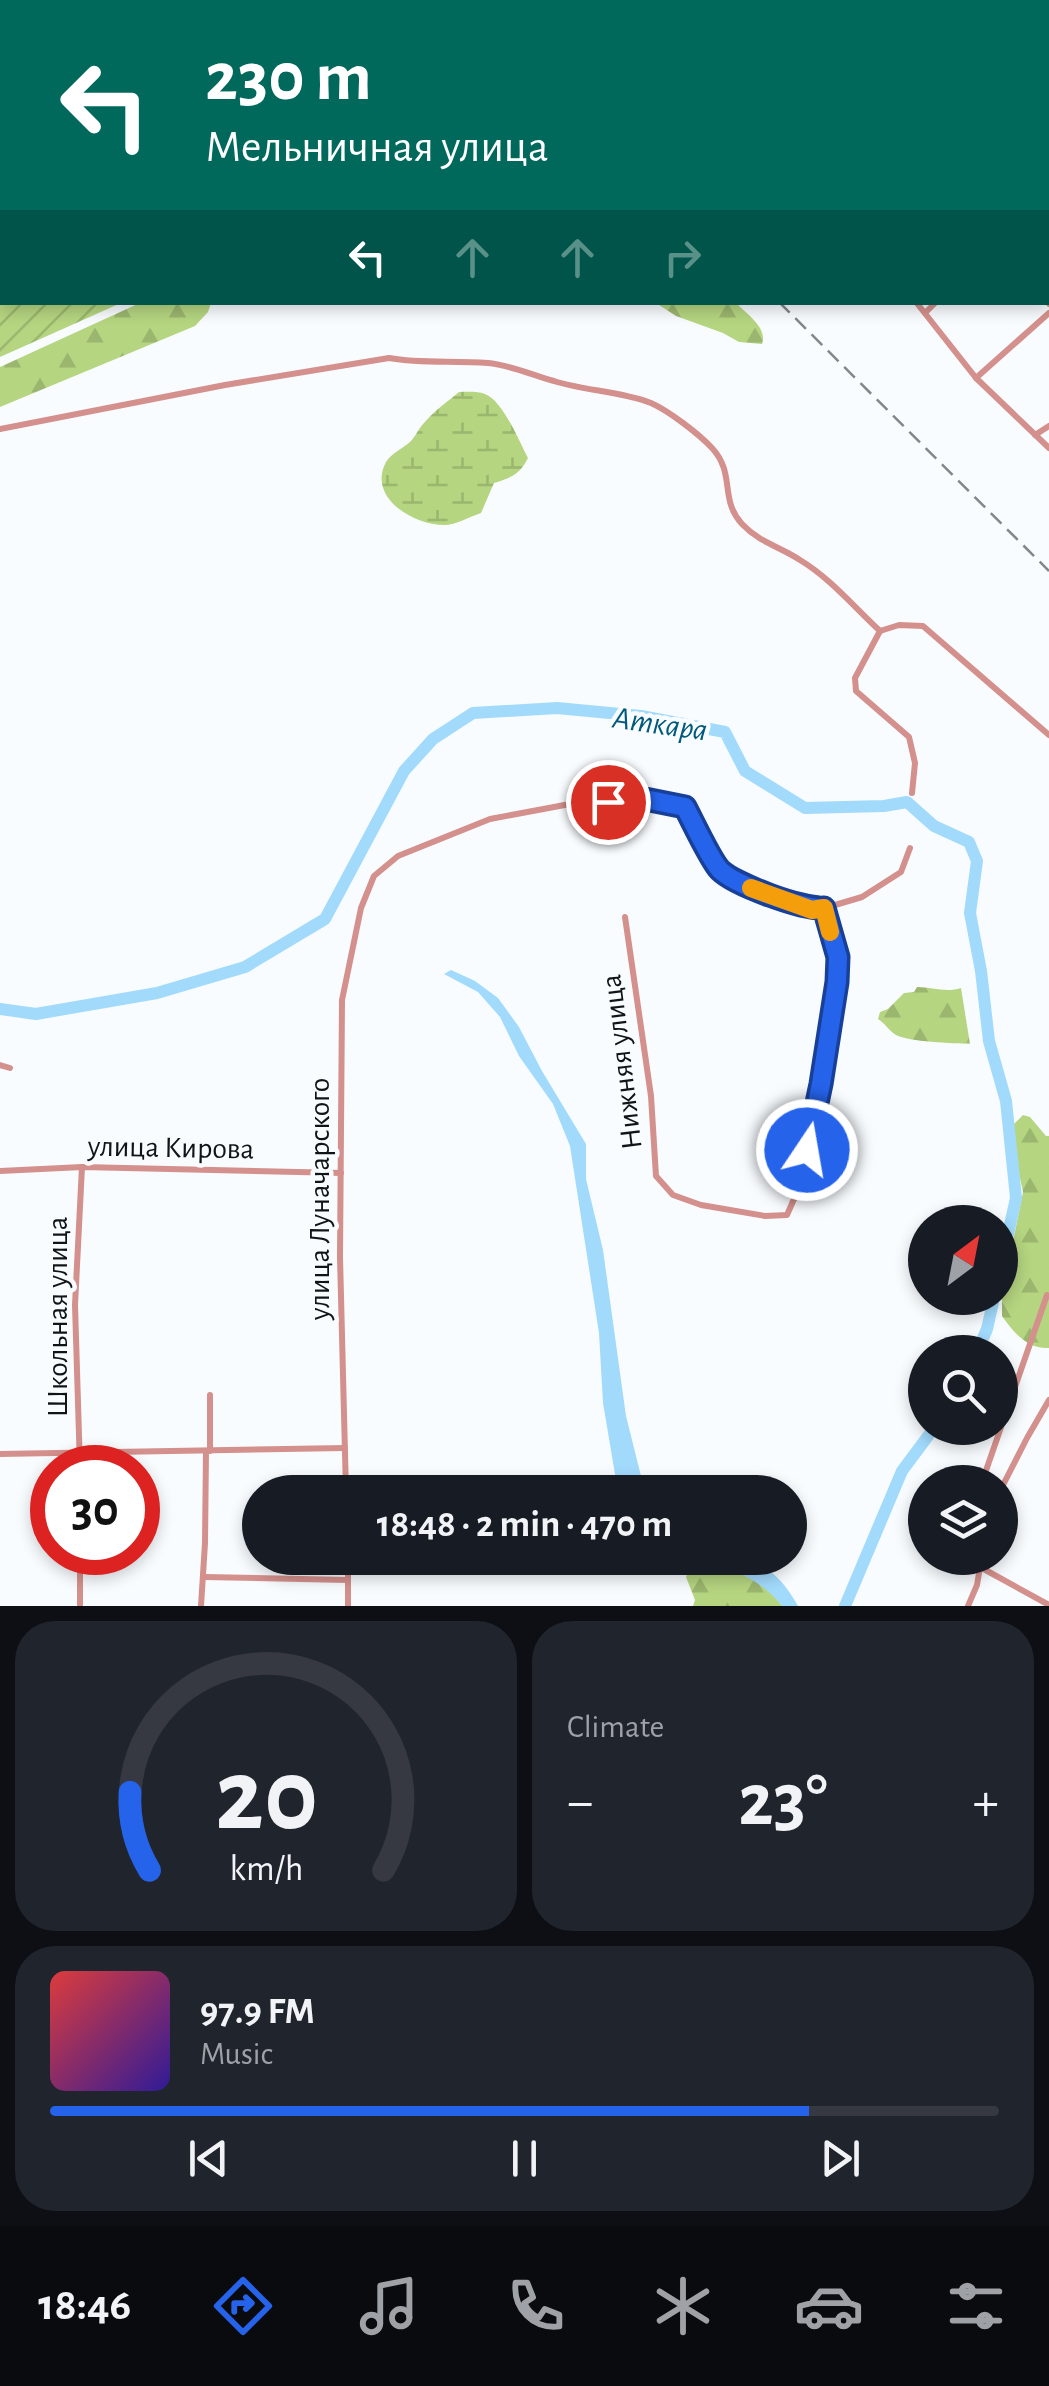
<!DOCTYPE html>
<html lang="en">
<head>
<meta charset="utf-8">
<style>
	:root { --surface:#171b24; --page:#20242c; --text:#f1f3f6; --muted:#9ea1a6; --line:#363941; --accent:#2563eb }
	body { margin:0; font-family:"Alegreya Sans",sans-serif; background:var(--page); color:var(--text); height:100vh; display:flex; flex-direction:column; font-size:38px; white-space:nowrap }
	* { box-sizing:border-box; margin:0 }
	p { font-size:32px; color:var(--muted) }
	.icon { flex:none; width:55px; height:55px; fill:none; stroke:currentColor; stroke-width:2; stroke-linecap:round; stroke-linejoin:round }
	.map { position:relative; height:1606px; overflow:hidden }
	.side { display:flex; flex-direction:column; gap:15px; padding:15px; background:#0d0f14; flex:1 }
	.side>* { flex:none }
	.banner { position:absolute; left:0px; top:0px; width:1050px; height:305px; box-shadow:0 5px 15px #0003; background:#00695c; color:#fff; overflow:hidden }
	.needle { width:65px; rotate:32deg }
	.controls { position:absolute; left:908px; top:1205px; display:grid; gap:20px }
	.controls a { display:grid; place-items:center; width:110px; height:110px; border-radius:50%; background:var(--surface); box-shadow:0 5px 15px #0003; font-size:50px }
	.speed { position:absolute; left:30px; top:1445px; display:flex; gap:20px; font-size:50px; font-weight:700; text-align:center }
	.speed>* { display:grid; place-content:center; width:130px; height:130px; border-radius:50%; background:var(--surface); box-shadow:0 5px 15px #0003; line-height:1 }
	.speed .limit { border:15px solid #d22; background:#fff; color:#111 }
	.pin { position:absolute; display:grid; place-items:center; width:85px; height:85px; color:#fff; margin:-42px; border:5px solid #fff; border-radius:50%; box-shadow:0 2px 10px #0007 }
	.me { position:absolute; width:110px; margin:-55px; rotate:12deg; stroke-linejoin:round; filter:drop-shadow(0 0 8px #0008) }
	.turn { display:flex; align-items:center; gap:35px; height:210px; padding:0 40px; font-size:45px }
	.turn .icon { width:130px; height:130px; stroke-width:2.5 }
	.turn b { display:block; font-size:70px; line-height:85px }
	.lanes { display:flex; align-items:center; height:95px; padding:0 40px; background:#0003; justify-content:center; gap:50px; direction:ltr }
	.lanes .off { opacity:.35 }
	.big { font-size:75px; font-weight:700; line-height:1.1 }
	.side .card { flex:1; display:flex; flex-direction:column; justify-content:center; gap:15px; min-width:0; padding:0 35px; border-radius:40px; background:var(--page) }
	.side .dial { align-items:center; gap:0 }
	.dial svg { height:260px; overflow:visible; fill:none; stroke:var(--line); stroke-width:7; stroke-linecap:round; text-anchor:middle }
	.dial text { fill:var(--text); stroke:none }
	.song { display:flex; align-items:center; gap:30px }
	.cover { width:120px; height:120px; border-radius:15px; background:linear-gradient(135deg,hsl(0 70% 55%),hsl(250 70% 35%)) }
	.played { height:10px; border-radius:5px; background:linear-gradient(90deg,var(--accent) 80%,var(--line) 80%) }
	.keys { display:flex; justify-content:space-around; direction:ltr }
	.heat { display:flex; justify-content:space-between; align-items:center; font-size:55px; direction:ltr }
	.side .tiles { flex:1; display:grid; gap:15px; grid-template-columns:1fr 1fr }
	.card:last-child { grid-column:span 2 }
	.trip { position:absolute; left:242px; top:1475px; width:565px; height:100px; border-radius:50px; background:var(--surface); box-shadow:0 5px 15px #0003; font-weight:700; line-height:100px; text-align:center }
	.menu { display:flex; height:160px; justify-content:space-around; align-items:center; background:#090b0e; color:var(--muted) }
	.menu .icon { width:70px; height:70px }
	.menu .current { color:var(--accent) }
	.menu b { font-size:45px; color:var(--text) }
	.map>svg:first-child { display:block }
	.forest { fill:url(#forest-firs) }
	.wetland { fill:url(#wetland-marsh) }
	.garden { fill:url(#garden-furrows) }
	.water { fill:#a2dafc }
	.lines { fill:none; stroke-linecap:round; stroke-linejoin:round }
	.river { stroke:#a2dafc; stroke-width:12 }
	.street { stroke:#d4908c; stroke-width:6 }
	.rail { stroke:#83878a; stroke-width:2.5; stroke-dasharray:15 8; stroke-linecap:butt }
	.route-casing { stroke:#184099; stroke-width:25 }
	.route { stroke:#2563eb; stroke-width:18 }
	.slow { stroke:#f59e0b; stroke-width:18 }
	.labels { text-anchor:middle; stroke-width:9; stroke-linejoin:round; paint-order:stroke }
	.street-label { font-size:30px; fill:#111417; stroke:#f8fcff }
	.water-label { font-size:32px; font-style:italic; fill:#00587c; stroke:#f8fcff }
</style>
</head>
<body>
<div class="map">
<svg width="1049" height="1606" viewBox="0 0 1049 1606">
	<defs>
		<pattern id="forest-firs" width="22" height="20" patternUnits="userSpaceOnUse" patternTransform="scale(2.5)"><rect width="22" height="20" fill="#b5d580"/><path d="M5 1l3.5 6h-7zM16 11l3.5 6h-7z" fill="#9bb66e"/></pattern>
		<pattern id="wetland-marsh" width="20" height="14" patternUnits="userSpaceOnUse" patternTransform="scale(2.5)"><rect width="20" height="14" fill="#b5d580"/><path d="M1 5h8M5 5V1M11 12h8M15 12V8" fill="none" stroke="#9bb66e"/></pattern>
		<pattern id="garden-furrows" width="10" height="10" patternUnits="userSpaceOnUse" patternTransform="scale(2.5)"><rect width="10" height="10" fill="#b5d580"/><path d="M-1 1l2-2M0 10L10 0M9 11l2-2" fill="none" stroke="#9bb66e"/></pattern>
	</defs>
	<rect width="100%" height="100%" fill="#f8fcff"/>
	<g class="forest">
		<path d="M142,302l69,1 -3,9 -13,14 -195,81v-40z"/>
		<path d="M656,303h80c11,11 32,25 26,41l-23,-2 -16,-9 -47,-17z"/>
		<path d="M917,987c16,0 28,6 44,1l9,56c-17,-1 -61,-2 -74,-9 -7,-4 -10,-11 -18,-16l2,-7 8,-3 16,-16 10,-1z"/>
		<path d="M1023,1115l7,2 16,19h3v212c-22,1 -35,-15 -47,-32v-20l21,-104 -10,-46 1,-22z"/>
		<path d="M706,1563c18,4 51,15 65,29 5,4 7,9 11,14h-89l2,-6 -9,-23 6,-13z"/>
	</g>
	<path class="wetland" d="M459,392c8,0 18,-1 26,2 18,7 34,47 43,64 -8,16 -17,20 -34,25l-13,30c-12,4 -25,12 -37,12 -31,0 -77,-28 -58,-63 6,-9 16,-13 24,-20 6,-6 8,-13 14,-19 10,-12 23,-21 35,-31z"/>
	<path class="garden" d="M0,0h296l1,2h-295v300l119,1 -121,54z"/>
	<g class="water">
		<path d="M451,970l24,11 23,17 21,29 23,44 44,73v35l17,71 23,166 19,76h-27l-15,-89 -4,-70 -29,-187 -17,-42 -34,-48 -19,-39 -22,-25 -34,-18z"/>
		<path d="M681,1558c55,-1 86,-8 117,48h-16c-16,-21 -43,-36 -70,-42 -13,-2 -19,1 -31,-6z"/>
	</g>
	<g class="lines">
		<g class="river">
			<path d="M0,1009l36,5 121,-21 88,-26 80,-48 79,-148 29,-32 40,-26 84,-5 84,8 84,16 20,39 60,37 79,-2 23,-4 27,24 35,16 8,19 -7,52 11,58 8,70 17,60 10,97 -16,72"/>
			<path d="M977,1352l10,-23 7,-31"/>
			<path d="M845,1606l57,-135 32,-43"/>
		</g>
		<g class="street">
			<path d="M980,2l3,-2"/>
			<path d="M1048,61l1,-1"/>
			<path d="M1048,193l1,-1"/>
			<path d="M916,302l60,76 73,70"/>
			<path d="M1048,302l1,2"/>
			<path d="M925,313l11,-11"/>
			<path d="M976,378l73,-65"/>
			<path d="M0,429l225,-44 164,-27c33,6 65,2 99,5 22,2 44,12 66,18 31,10 66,10 97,22 18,8 48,31 61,45 24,26 7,51 30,76 17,18 38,23 58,36 30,18 54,47 80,71"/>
			<path d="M1035,435l14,-9"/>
			<path d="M880,631l19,-6 24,1 126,109"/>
			<path d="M880,631l-25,47 1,13 53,46 6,26 -3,30"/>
			<path d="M625,917l26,179 5,80 17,19 28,10 64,11 22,-1 14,-32 20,-99 16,-102 1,-25 -13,-49"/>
			<path d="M0,1065l10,3"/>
			<path d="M0,1171l82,-4 259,6"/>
			<path d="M210,1451v-56"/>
			<path d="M0,1454l345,-6"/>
			<path d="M80,1468l-5,-163 7,-138"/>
			<path d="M982,1482l65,-187"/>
			<path d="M1000,1491l27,-53 22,-38"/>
			<path d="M346,1492l-6,-235 2,-257 19,-92 13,-32 24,-20 92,-37 80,-15 75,-5 40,8 35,63 32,18 60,21 13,-1 37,-11 39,-25 9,-24"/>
			<path d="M80,1552v54"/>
			<path d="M977,1558l3,9 69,38"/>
			<path d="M204,1577l144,3"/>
			<path d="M201,1606l4,-63 1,-92"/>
			<path d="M348,1606v-48"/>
			<path d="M968,1606l9,-21 3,-18"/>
		</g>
		<g class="rail">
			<path d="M474,0l3,2"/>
			<path d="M779,302l270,269"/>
		</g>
	</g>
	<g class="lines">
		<defs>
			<path id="route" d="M608,802l37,-3 40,8c7,13 26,54 35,63 15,15 84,40 104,38l14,49 -1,25 -16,102 -14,66"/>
		</defs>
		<use href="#route" class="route-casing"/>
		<use href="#route" class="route"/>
		<path class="slow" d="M751,888l61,22 12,-2 6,24"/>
	</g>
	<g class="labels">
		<g class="street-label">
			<text transform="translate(621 1062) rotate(-97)" y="10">Нижняя улица</text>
			<text transform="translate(171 1147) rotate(1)" y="10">улица Кирова</text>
			<text transform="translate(319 1199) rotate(-90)" y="10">улица Луначарского</text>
			<text transform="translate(57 1317) rotate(-90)" y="10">Школьная улица</text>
		</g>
		<g class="water-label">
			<text transform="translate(660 723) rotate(8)" y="11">Аткара</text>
		</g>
	</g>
</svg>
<div class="controls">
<a><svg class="needle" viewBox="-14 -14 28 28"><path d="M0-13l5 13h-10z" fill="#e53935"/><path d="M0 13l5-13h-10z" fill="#9ea1a6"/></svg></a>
<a><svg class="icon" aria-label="search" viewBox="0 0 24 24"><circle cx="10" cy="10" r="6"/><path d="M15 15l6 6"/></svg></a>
<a><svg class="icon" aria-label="layers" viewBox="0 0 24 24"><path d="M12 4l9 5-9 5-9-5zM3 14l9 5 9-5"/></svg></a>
</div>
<div class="speed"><div class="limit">30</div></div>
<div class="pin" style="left:608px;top:802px;background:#d93025"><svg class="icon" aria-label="arrive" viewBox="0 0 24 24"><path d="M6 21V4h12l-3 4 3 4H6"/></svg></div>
<svg class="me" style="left:807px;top:1150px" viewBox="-20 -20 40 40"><circle r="17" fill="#2563eb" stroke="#fff" stroke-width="3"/><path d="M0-11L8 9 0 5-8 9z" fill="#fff"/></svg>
<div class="trip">18:48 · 2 min · 470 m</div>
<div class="banner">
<div class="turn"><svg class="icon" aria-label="left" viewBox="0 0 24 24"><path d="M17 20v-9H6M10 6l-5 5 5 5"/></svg><div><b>230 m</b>Мельничная улица</div></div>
<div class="lanes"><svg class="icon" aria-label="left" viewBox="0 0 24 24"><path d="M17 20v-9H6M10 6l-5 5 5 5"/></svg><svg class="icon off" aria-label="ahead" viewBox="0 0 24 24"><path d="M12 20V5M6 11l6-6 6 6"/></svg><svg class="icon off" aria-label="ahead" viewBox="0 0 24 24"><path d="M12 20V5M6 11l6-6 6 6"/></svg><svg class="icon off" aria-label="right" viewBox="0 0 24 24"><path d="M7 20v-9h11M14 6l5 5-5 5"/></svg></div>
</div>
</div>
<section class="side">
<div class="tiles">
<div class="card dial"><svg viewBox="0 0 100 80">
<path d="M14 69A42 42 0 1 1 86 69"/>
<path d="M14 69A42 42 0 0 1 8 45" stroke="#2563eb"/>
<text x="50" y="56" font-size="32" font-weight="700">20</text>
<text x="50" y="72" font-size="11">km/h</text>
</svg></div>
<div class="card"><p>Climate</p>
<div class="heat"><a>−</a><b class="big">23°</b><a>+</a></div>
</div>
<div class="card">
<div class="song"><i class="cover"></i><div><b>97.9 FM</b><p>Music</p></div></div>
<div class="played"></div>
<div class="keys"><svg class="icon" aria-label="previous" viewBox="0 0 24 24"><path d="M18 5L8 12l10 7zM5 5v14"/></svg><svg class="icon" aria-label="pause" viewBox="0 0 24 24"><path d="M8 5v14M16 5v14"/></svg><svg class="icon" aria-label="next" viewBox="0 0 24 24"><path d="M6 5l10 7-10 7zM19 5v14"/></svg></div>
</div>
</div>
</section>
<nav class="menu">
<b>18:46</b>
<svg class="icon current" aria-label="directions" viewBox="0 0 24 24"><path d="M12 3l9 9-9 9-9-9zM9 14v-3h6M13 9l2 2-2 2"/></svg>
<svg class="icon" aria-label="music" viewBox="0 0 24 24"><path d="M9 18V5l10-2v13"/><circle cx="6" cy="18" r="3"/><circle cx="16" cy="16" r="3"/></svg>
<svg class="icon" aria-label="phone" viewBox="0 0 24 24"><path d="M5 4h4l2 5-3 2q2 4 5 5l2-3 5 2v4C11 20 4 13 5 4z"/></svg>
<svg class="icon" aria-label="climate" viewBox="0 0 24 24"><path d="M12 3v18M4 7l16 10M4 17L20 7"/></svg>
<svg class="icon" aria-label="car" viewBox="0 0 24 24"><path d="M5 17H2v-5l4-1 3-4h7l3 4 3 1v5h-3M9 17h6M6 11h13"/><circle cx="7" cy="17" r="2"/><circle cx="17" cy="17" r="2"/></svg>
<svg class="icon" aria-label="filters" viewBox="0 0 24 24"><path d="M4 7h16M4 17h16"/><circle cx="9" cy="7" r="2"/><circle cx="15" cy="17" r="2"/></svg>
</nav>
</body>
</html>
